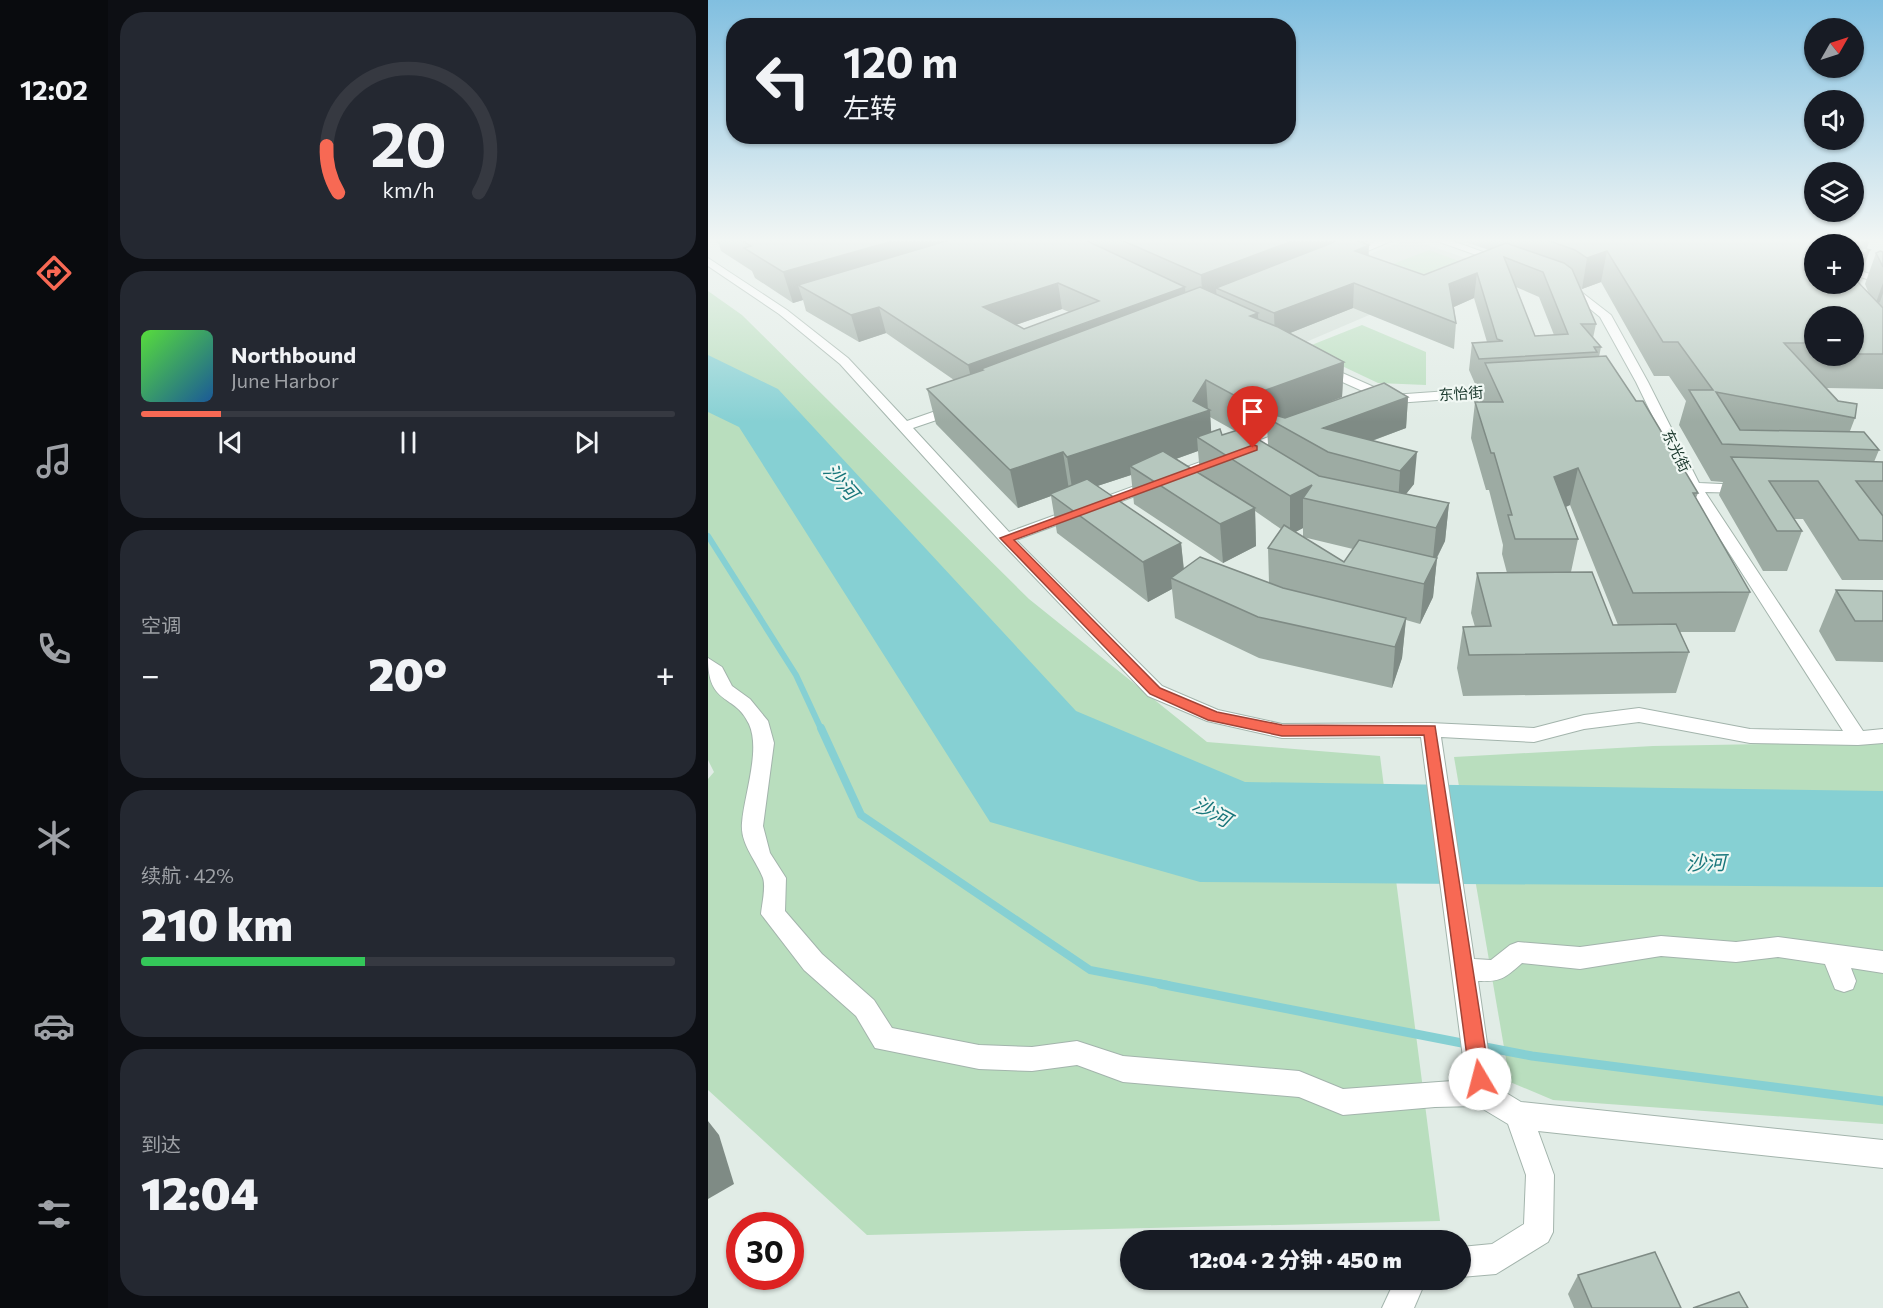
<!DOCTYPE html>
<html lang="zh">
<head>
<meta charset="utf-8">
<style>
	:root { --surface:#171b24; --page:#242831; --text:#f1f3f6; --muted:#9ea1a6; --line:#363941; --accent:#f76954 }
	body { margin:0; font-family:Commissioner,"Noto Sans SC",sans-serif; background:var(--page); color:var(--text); height:100vh; display:flex; flex-direction:column; font-size:22px; white-space:nowrap }
	* { box-sizing:border-box; margin:0 }
	p { font-size:20px; color:var(--muted) }
	.icon { flex:none; width:33px; height:33px; fill:none; stroke:currentColor; stroke-width:2; stroke-linecap:round; stroke-linejoin:round }
	.map { position:relative; flex:1; overflow:hidden }
	.panel { display:flex; flex-direction:column; gap:12px; padding:12px; background:#0d0f14; width:600px }
	.panel>* { flex:none }
	.top-card { position:absolute; left:18px; top:18px; width:570px; height:126px; border-radius:24px; box-shadow:0 2px 4px #0004; background:#171b24; color:var(--text); overflow:hidden }
	.needle { width:39px; rotate:51deg }
	.fabs { position:absolute; left:1096px; top:18px; display:grid; gap:12px }
	.fabs a { display:grid; place-items:center; width:60px; height:60px; border-radius:50%; background:var(--surface); box-shadow:0 2px 4px #0004; font-size:30px }
	.speed { position:absolute; left:18px; top:1212px; display:flex; gap:12px; font-size:30px; font-weight:700; text-align:center }
	.speed>* { display:grid; place-content:center; width:78px; height:78px; border-radius:50%; background:var(--surface); box-shadow:0 2px 4px #0004; line-height:1 }
	.speed .limit { border:9px solid #d22; background:#fff; color:#111 }
	.pin { position:absolute; display:grid; place-items:center; width:51px; height:51px; color:#fff; margin:-62px -26px; border-radius:50% 50% 50% 0; rotate:-45deg; box-shadow:0 0 6px #0007 }
	.pin .icon { rotate:45deg }
	.me { position:absolute; width:66px; margin:-33px; rotate:352deg; stroke-linejoin:round; filter:drop-shadow(0 0 4px #0008) }
	.turn { display:flex; align-items:center; gap:21px; height:126px; padding:0 18px; font-size:27px }
	.turn .icon { width:78px; height:78px; stroke-width:2.5 }
	.turn b { display:block; font-size:42px; line-height:51px }
	.big { font-size:45px; font-weight:800; line-height:1.1 }
	.panel .tile { flex:1; display:flex; flex-direction:column; justify-content:center; gap:9px; min-width:0; padding:0 21px; border-radius:24px; background:var(--page) }
	.panel .dial { align-items:center; gap:0 }
	.dial svg { height:156px; overflow:visible; fill:none; stroke:var(--line); stroke-width:7; stroke-linecap:round; text-anchor:middle }
	.dial text { fill:var(--text); stroke:none }
	.song { display:flex; align-items:center; gap:18px }
	.cover { width:72px; height:72px; border-radius:9px; background:linear-gradient(135deg,hsl(110 70% 55%),hsl(210 70% 35%)) }
	.played { height:6px; border-radius:3px; background:linear-gradient(90deg,var(--accent) 15%,var(--line) 15%) }
	.keys { display:flex; justify-content:space-around; direction:ltr }
	.heat { display:flex; justify-content:space-between; align-items:center; font-size:33px; direction:ltr }
	.charge { height:9px; border-radius:4px; background:linear-gradient(90deg,#34c759 42%,var(--line) 0) }
	.trip { position:absolute; left:412px; top:1230px; width:351px; height:60px; border-radius:30px; background:var(--surface); box-shadow:0 2px 4px #0004; font-weight:800; line-height:60px; text-align:center }
	main { display:flex; flex:1; min-height:0 }
	.dock { display:flex; flex-direction:column; width:108px; justify-content:space-around; align-items:center; background:#090b0e; color:var(--muted) }
	.dock .icon { width:42px; height:42px }
	.dock .current { color:var(--accent) }
	.dock b { font-size:27px; color:var(--text) }
	.map>svg:first-child { display:block }
	.built { fill:#cfdcd4 }
	.green { fill:#b9debe }
	.water { fill:#86d0d3 }
	.lines { fill:none; stroke-linecap:round; stroke-linejoin:round }
	.stream-far2 { stroke:#86d0d3; stroke-width:6 }
	.stream-far1 { stroke:#86d0d3; stroke-width:8 }
	.stream { stroke:#86d0d3; stroke-width:9 }
	.minor-casing { stroke:#a3b4ac; stroke-width:2 }
	.minor { fill:#fff; fill-rule:evenodd }
	.wall { fill:#9daba3; fill-rule:evenodd }
	.shaded-wall { fill:#7f8b85 }
	.building { fill:#b6c7be; stroke:#7f8b85; stroke-width:1.5; fill-rule:evenodd }
	.route { fill:#f76954; stroke:#a14437; stroke-width:1.5 }
	.labels { text-anchor:middle; stroke-width:4.5; stroke-linejoin:round; paint-order:stroke }
	.far-street-label { font-size:15px; fill:#203d32; stroke:#f1f8f4 }
	.water-label { font-size:20px; font-style:italic; fill:#18767b; stroke:#f1f8f4 }
</style>
</head>
<body>
<main>
<nav class="dock">
<b>12:02</b>
<svg class="icon current" aria-label="directions" viewBox="0 0 24 24"><path d="M12 3l9 9-9 9-9-9zM9 14v-3h6M13 9l2 2-2 2"/></svg>
<svg class="icon" aria-label="music" viewBox="0 0 24 24"><path d="M9 18V5l10-2v13"/><circle cx="6" cy="18" r="3"/><circle cx="16" cy="16" r="3"/></svg>
<svg class="icon" aria-label="phone" viewBox="0 0 24 24"><path d="M5 4h4l2 5-3 2q2 4 5 5l2-3 5 2v4C11 20 4 13 5 4z"/></svg>
<svg class="icon" aria-label="climate" viewBox="0 0 24 24"><path d="M12 3v18M4 7l16 10M4 17L20 7"/></svg>
<svg class="icon" aria-label="car" viewBox="0 0 24 24"><path d="M5 17H2v-5l4-1 3-4h7l3 4 3 1v5h-3M9 17h6M6 11h13"/><circle cx="7" cy="17" r="2"/><circle cx="17" cy="17" r="2"/></svg>
<svg class="icon" aria-label="filters" viewBox="0 0 24 24"><path d="M4 7h16M4 17h16"/><circle cx="9" cy="7" r="2"/><circle cx="15" cy="17" r="2"/></svg>
</nav>
<section class="panel">
<div class="tile dial"><svg viewBox="0 0 100 80">
<path d="M14 69A42 42 0 1 1 86 69"/>
<path d="M14 69A42 42 0 0 1 8 45" stroke="#f76954"/>
<text x="50" y="56" font-size="32" font-weight="700">20</text>
<text x="50" y="72" font-size="11">km/h</text>
</svg></div>
<div class="tile">
<div class="song"><i class="cover"></i><div><b>Northbound</b><p>June Harbor</p></div></div>
<div class="played"></div>
<div class="keys"><svg class="icon" aria-label="previous" viewBox="0 0 24 24"><path d="M18 5L8 12l10 7zM5 5v14"/></svg><svg class="icon" aria-label="pause" viewBox="0 0 24 24"><path d="M8 5v14M16 5v14"/></svg><svg class="icon" aria-label="next" viewBox="0 0 24 24"><path d="M6 5l10 7-10 7zM19 5v14"/></svg></div>
</div>
<div class="tile"><p>空调</p>
<div class="heat"><a>−</a><b class="big">20°</b><a>+</a></div>
</div>
<div class="tile"><p>续航 · 42%</p><b class="big">210 km</b><div class="charge"></div></div>
<div class="tile"><p>到达</p><b class="big">12:04</b></div>
</section>
<div class="map">
<svg width="1175" height="1308" viewBox="0 0 1175 1308">
	<rect width="100%" height="100%" fill="#e1ece6"/>
	<path class="built" d="M708,241l70,24 -194,83 -75,-34 181,-71z"/>
	<g class="green">
		<path d="M721,250l38,14 -59,23 -38,-14z"/>
		<path d="M0,291l34,24 287,284 178,143 173,14 60,465 -573,14 -159,-145v-311l6,-7 -6,-12z"/>
		<path d="M654,325l64,27v33l-48,-2 -74,-35z"/>
		<path d="M1175,742v382l-330,-24 -43,-18 -56,-325 199,-11z"/>
	</g>
	<path class="water" d="M0,355l70,34 298,322 169,71 638,9v96l-683,-5 -210,-60 -251,-395 -31,-15z"/>
	<g class="lines">
		<path class="stream-far2" d="M0,536l88,139 25,54"/>
		<path class="stream-far1" d="M113,728l40,87 229,155 78,15"/>
		<g class="stream">
			<path d="M452,984l307,60"/>
			<path d="M772,1046l52,10 351,45"/>
		</g>
		<defs>
			<g id="minor">
				<path d="M673,239h15l-45,19 -9,-2z"/>
				<path d="M723,239h16l61,22 -9,2z"/>
				<path d="M0,258l79,52 61,48 59,63 46,-16h10l2,3 -2,3 -50,17 96,104 276,-101h10l2,3 -2,3 -279,103 146,146 56,24 64,14 148,-1 104,5 50,-13 55,-7 111,21 93,2 -156,-244 -51,-105 -36,-65 -38,-31 1,-2h8l40,31 37,67 51,101 44,2 7,4 -7,4 -38,-1 158,239 20,-2v14l-25,2 -108,-2 -111,-21 -55,7 -50,13 -93,-5 33,222 17,1 19,-15 8,-3 62,5 81,-11 75,6 42,-5 105,14v22l-32,-5 5,13 -3,8 -9,3 -9,-3 -10,-25 -47,-7 -42,5 -75,-6 -81,13 -58,-6c-17,15 -21,19 -44,18l15,104 28,17 362,38v28l-345,-37 16,44 -1,57 -5,10 -52,32 -35,3v-30l31,-3 32,-20 2,-49 -18,-51 -30,-18 -43,1 -92,8 -44,-18 -176,-15 -46,-17 -45,6 -53,-2 -104,-21 -19,-32 -52,-46 -43,-56c1,-10 5,-27 2,-36 -7,-18 -23,-34 -21,-55 2,-28 19,-73 7,-99 -14,-31 -41,-17 -41,-66l14,9 10,19 18,13 18,22 6,22 -11,83 7,27 16,25 -1,33 37,43 52,46 18,28 87,17 53,2 45,-6 46,15 176,15 44,18 123,-9 -45,-343 -139,1 -75,-17 -59,-25 -148,-155 -160,-177 -61,-50 -71,-48z"/>
				<path d="M1146,269l29,9v6l-29,-9z"/>
				<path d="M614,364l70,31 113,-8 6,4 -6,4 -122,9 -5,-1v-5l-60,-27v-6z"/>
				<path d="M687,1280h31l-12,28h-32z"/>
			</g>
		</defs>
		<use href="#minor" class="minor-casing"/>
		<use href="#minor" class="minor"/>
	</g>
	<g class="wall">
		<path d="M3,239h663l-10,4 5,13 55,19 65,-25 -32,-11h413l-4,10 -7,32h-1l11,13 -4,-10 11,-31 7,-1v137l-56,-1 28,30 -5,13 29,19 -5,12 9,19v99h-41l-39,-61h-9l8,12 -15,40h-24l-44,-76 4,-13 -12,-1 -32,-56 7,-24 -17,-25h-15l-53,-94 -19,7 -2,-1 16,36 -3,14 8,9 -2,10 99,136 -2,5 54,94 -15,40h-55l9,20 -13,41 -213,3 -6,-28 6,-41h12l-4,-14 6,-40h30l-5,-19 1,-9 -14,-55h-3l-15,-52 4,-36h7l-1,-4 2,-12h-7l-7,-16 3,-27 15,-1 -13,-44 -20,9 2,16 -2,26 -101,-41 -63,25 54,29 -2,35 -28,11 94,-11 -2,31 -34,13 42,43 -8,10 43,9 -4,38 -8,17 -4,39 -13,27 -14,-4 -4,38 -10,30 -133,-30 -84,-40 -3,-29 -24,13 -91,-69 -6,-37 -33,12 -82,-84 -9,-35 27,-9 -68,-47 -27,9 -53,-31 -3,-11 -10,3 -38,-25 -3,-7 -31,-20 -2,-7zM808,287l23,10 15,38 -19,1zM354,309l7,3 -45,17 -8,-4zM1107,316h39v40h-39zM502,417l25,14 -13,4 -11,-3zM559,426l1,19 -21,-12zM490,451l2,23 -24,-15zM423,475l3,29 89,59 33,-17 -1,-35 26,18 -13,19 1,35 -85,-14 -3,-26 -84,-57zM862,505l48,120h-5l-42,-53 7,-33 -12,-32zM595,528v9l50,12 -9,13 -49,-30z"/>
		<path d="M1128,590l47,1v71l-47,-1 -17,-30z"/>
		<path d="M870,1275l103,33h-107l-6,-14z"/>
	</g>
	<g class="shaded-wall">
		<path d="M192,239h108l-210,46 5,15 -10,3 -10,-31z"/>
		<path d="M590,239h76l-141,56 -17,-7 1,13 -14,6 -2,-32z"/>
		<path d="M1128,239h34l-4,12 -12,5v-12h-20z"/>
		<path d="M661,245l-1,25 -13,-19z"/>
		<path d="M1162,250l-11,31 -5,2v-25z"/>
		<path d="M899,251l-6,31 -19,7 5,-31z"/>
		<path d="M769,273l-3,25 -27,12 2,-26z"/>
		<path d="M350,283l4,26 -73,25 -6,-27z"/>
		<path d="M646,283l-1,25 -78,31 -1,-26z"/>
		<path d="M1175,283v10l-3,9 -5,3z"/>
		<path d="M477,287l2,26 -206,56 5,21 -11,4 -7,-29z"/>
		<path d="M171,307l7,26 -27,9 -8,-27z"/>
		<path d="M550,313l1,33 -9,-30z"/>
		<path d="M636,362l-2,35 -67,26 -8,-5v8l-25,9 -1,-36z"/>
		<path d="M498,380l2,31 2,-1 2,36 -15,-9 1,14 -59,21 -9,-6 1,9 -58,19 -6,-37 126,-56z"/>
		<path d="M700,397l-2,31 -70,26 -13,-26z"/>
		<path d="M355,452l6,38 -19,4 1,2 -33,12 -8,-38z"/>
		<path d="M709,452l-3,32 -16,20 2,-33z"/>
		<path d="M870,468l-8,37 -24,10 8,-38z"/>
		<path d="M604,485l-9,13v30l-13,7v-39z"/>
		<path d="M741,503l-4,38 -13,26 4,-39z"/>
		<path d="M547,508l1,38 -33,17 -3,-39z"/>
		<path d="M473,543l4,40 -14,-5 1,11 -24,13 -5,-40z"/>
		<path d="M729,558l-4,39 -13,27 4,-40z"/>
		<path d="M698,618l-4,40 -10,30 3,-41z"/>
		<path d="M0,1121l11,14 15,49 -26,15z"/>
	</g>
	<g class="building">
		<path d="M32,239h160l-117,33 -39,-24 7,-2z"/>
		<path d="M245,239h130l102,48 -217,78 -89,-58 -28,8 -53,-30zM350,283l41,18 -75,28 -41,-22z"/>
		<path d="M411,239h179l-97,36z"/>
		<path d="M634,239h10l17,6 -14,6 69,24 82,-32 58,20 8,6 24,55h-15l20,23h-7l3,5 -118,7 -7,-16 31,-2 -6,-2 -20,-66 -28,11 7,39 -102,-40 -80,30 -58,-25zM796,257l39,15 25,62 -33,2z"/>
		<path d="M836,239h292l-1,1 16,4h-36v40h39v-6l29,30v46h-29v-38h-39v27h-31l54,58 19,3 -2,14 -139,-26 24,38 124,2 15,18 -157,-6 -33,-54h24l-35,-48h-15l-56,-91 -20,7 -12,-8z"/>
		<path d="M1146,245l16,5 -16,8z"/>
		<path d="M1172,251l3,1v15l-7,-14z"/>
		<path d="M492,287l58,26 -8,3 28,11 66,35 -103,37 -35,-19 -13,21 17,9 -143,47 -4,-5 -53,18 -83,-81 56,-19 -2,-1z"/>
		<path d="M898,356l30,45h7l55,92h-5l57,99 -117,1 -55,-125 -24,9 24,62h-63l-7,-24h4l-18,-62h-3l-16,-51h28l-18,-39z"/>
		<path d="M676,383l24,14 -85,31 94,24 -17,19 -72,-19 -61,-34 8,-3 10,3z"/>
		<path d="M512,429l2,6 19,-6 78,47 130,27 -13,25 -133,-30 9,-13 -22,11 -93,-59z"/>
		<path d="M455,451l92,57 -35,16 -90,-58z"/>
		<path d="M1023,457l152,5v19h-27l27,35v25l-24,-1 -41,-59h-49l33,50h-25z"/>
		<path d="M379,479l94,64 -38,19 -93,-68z"/>
		<path d="M576,525l60,37 15,-22 78,18 -13,26 -156,-36z"/>
		<path d="M492,557l83,31 123,30 -11,29 -137,-30 -87,-39z"/>
		<path d="M884,572l21,53 63,-1 13,28 -220,3 -6,-28 28,-1 -14,-53z"/>
		<path d="M1128,590l47,1v30h-28z"/>
		<path d="M947,1252l26,56h-89l-14,-33z"/>
		<path d="M1031,1292l9,16h-55z"/>
	</g>
	<linearGradient id="sky" x2="0" y2="1"><stop stop-color="#81bfe0"/><stop offset="0.57" stop-color="#f2f6f4"/><stop offset="1" stop-color="#f2f6f4" stop-opacity="0"/></linearGradient>
	<rect width="1175" height="422" fill="url(#sky)"/>
	<path class="route" d="M545,445l4,1v4l-243,90 146,148 57,24 65,13 153,1 55,353 -3,7 -7,3 -7,-3 -3,-7 -46,-344 -142,1 -74,-16 -58,-26 -150,-156z"/>
	<g class="labels">
		<g class="far-street-label">
			<text transform="translate(753 394) rotate(-4)" y="5">东怡街</text>
			<text transform="translate(968 451) rotate(64)" y="5">东光街</text>
		</g>
		<g class="water-label">
			<text transform="translate(133 482) rotate(49)" y="7">沙河</text>
			<text transform="translate(504 812) rotate(29)" y="7">沙河</text>
			<text transform="translate(998 863) rotate(-1)" y="7">沙河</text>
		</g>
	</g>
</svg>
<div class="fabs">
<a><svg class="needle" viewBox="-14 -14 28 28"><path d="M0-13l5 13h-10z" fill="#e53935"/><path d="M0 13l5-13h-10z" fill="#9ea1a6"/></svg></a>
<a><svg class="icon" aria-label="sound" viewBox="0 0 24 24"><path d="M4 9h4l5-4v14l-5-4H4zM17 9q2 3 0 6"/></svg></a>
<a><svg class="icon" aria-label="layers" viewBox="0 0 24 24"><path d="M12 4l9 5-9 5-9-5zM3 14l9 5 9-5"/></svg></a>
<a>+</a>
<a>−</a>
</div>
<div class="speed"><div class="limit">30</div></div>
<div class="pin" style="left:545px;top:448px;background:#d93025"><svg class="icon" aria-label="arrive" viewBox="0 0 24 24"><path d="M6 21V4h12l-3 4 3 4H6"/></svg></div>
<svg class="me" style="left:772px;top:1079px" viewBox="-20 -20 40 40"><circle r="19" fill="#fff"/><path d="M0-13L10 11 0 6-10 11z" fill="#f76954"/></svg>
<div class="trip">12:04 · 2 分钟 · 450 m</div>
<div class="top-card">
<div class="turn"><svg class="icon" aria-label="left" viewBox="0 0 24 24"><path d="M17 20v-9H6M10 6l-5 5 5 5"/></svg><div><b>120 m</b>左转</div></div>
</div>
</div>
</main>
</body>
</html>
